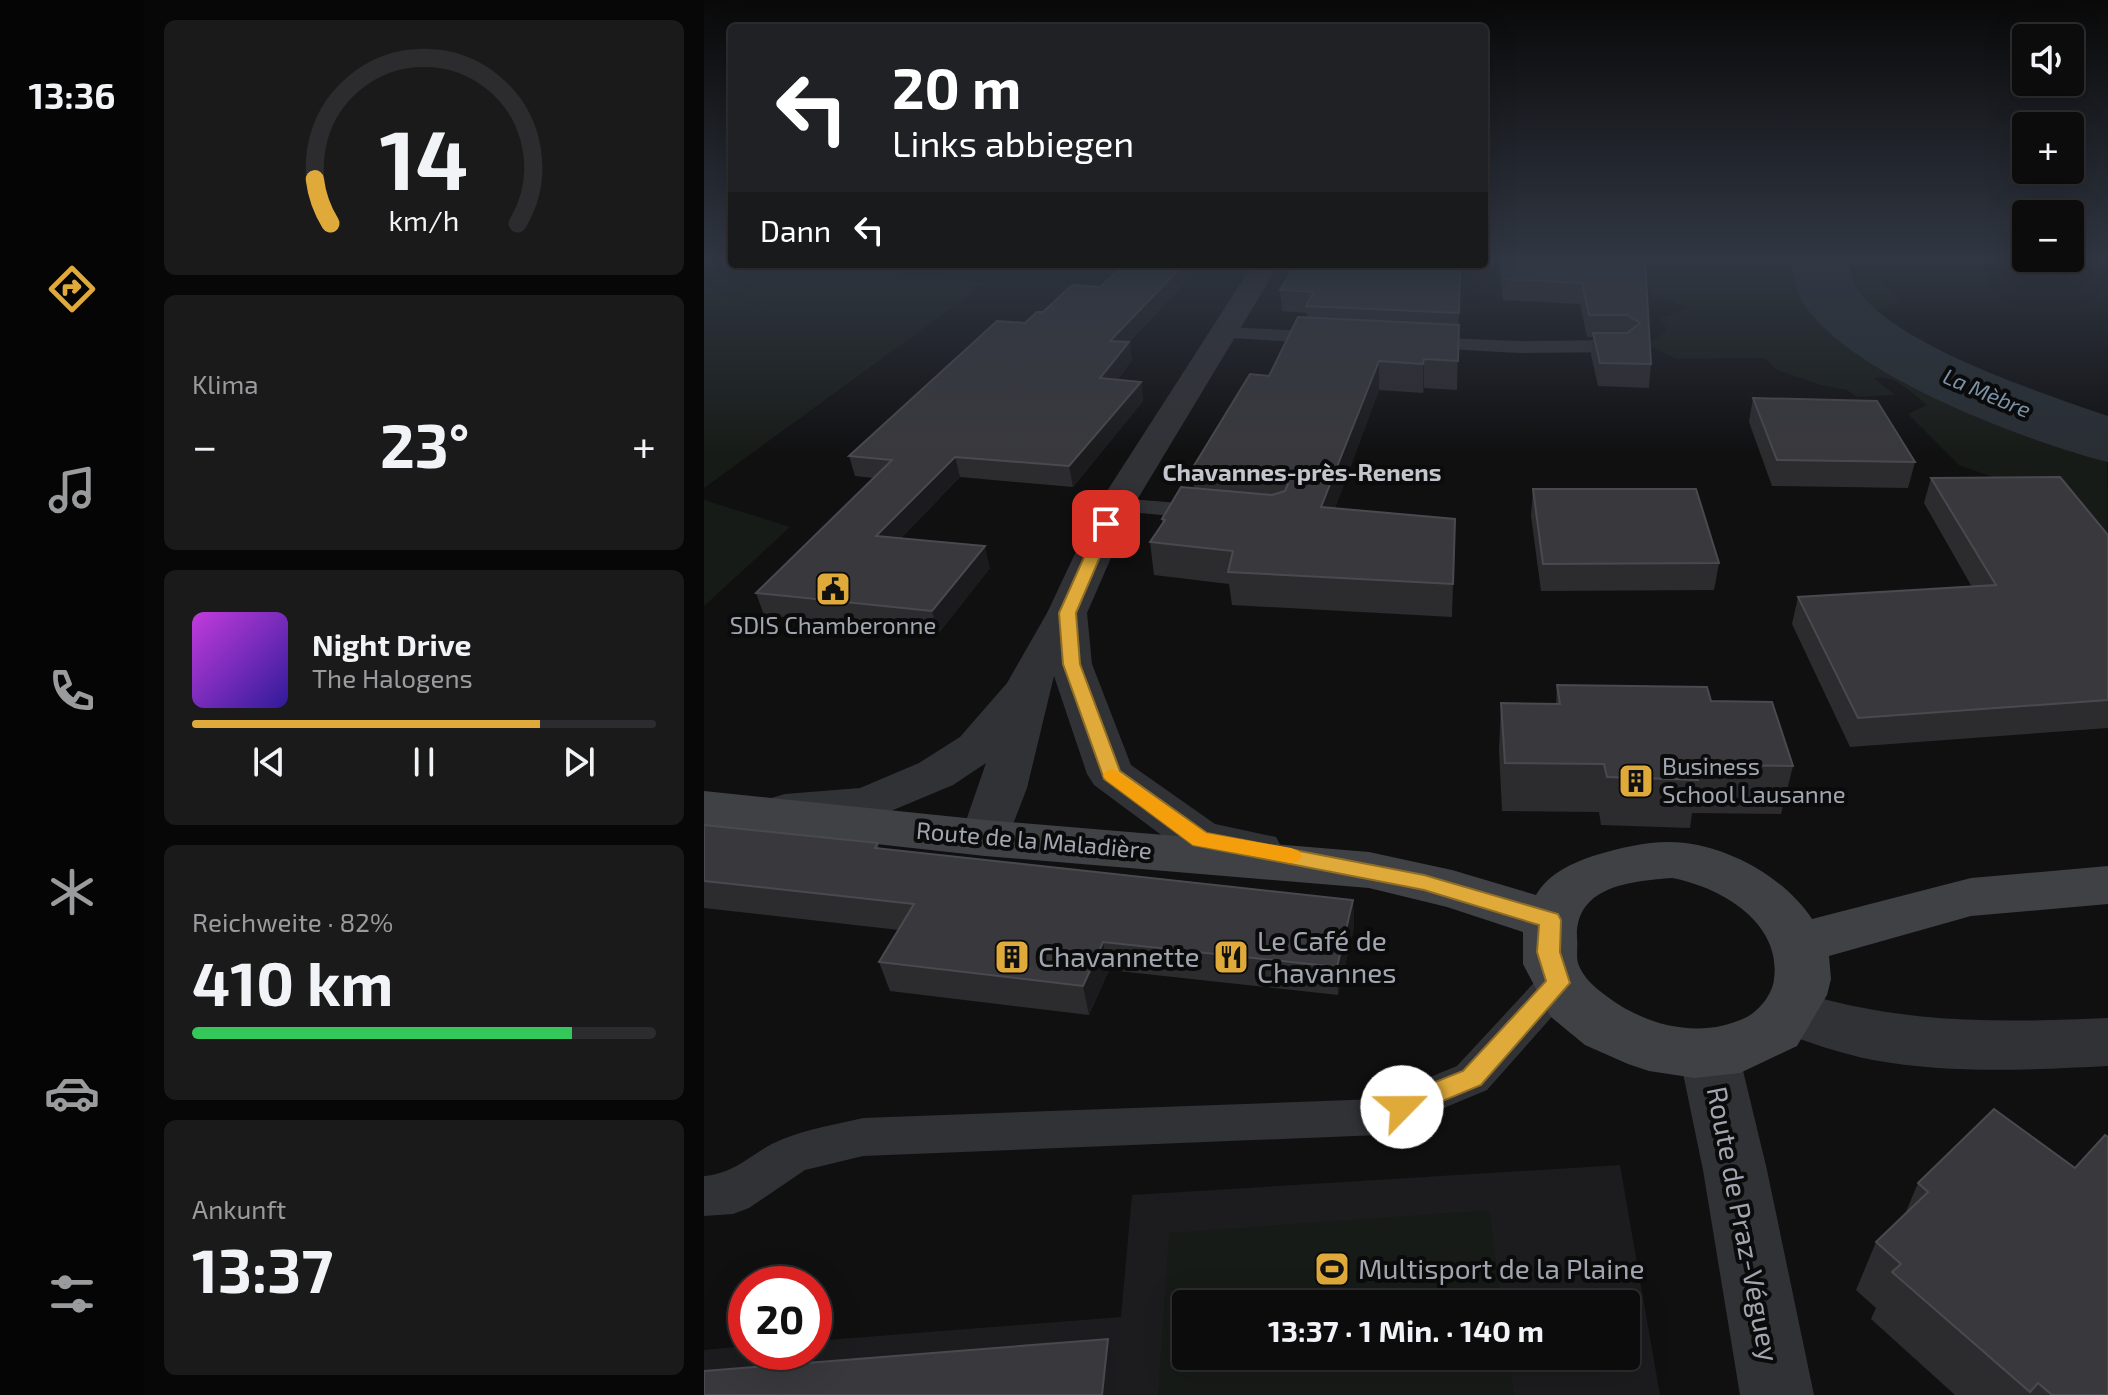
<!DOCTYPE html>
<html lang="de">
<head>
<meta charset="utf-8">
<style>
	:root { --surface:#0c0c0d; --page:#1a1a1b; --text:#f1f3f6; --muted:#9a9b9d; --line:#2c2c2e; --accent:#dfaa3a }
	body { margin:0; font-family:"Exo 2",sans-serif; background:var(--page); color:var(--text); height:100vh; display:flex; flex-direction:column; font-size:30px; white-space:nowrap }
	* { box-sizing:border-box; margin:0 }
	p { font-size:26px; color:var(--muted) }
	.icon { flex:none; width:44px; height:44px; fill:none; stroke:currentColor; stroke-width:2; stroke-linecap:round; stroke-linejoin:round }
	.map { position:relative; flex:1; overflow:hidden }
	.details { display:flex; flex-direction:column; gap:20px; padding:20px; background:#070707; width:560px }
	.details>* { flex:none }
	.hud { position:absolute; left:24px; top:24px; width:760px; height:244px; border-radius:8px; box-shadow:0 8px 32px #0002,0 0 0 2px var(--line); background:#202124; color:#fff; overflow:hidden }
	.fabs { position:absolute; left:1308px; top:24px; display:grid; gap:16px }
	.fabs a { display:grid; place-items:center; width:72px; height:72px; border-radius:8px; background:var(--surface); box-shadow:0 8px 32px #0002,0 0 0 2px var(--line); font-size:40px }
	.speed { position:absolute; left:24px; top:1266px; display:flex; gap:16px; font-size:40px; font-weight:700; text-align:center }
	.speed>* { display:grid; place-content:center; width:104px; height:104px; border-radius:50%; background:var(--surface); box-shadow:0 8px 32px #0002,0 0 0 2px var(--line); line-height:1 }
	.speed .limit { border:12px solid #d22; background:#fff; color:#111 }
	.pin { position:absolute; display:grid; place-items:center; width:68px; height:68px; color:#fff; margin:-34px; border-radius:16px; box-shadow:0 4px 12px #0006 }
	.me { position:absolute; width:88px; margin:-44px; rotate:67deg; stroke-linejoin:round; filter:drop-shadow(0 0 6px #0008) }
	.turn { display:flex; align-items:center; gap:28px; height:168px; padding:0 32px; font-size:36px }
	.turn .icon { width:104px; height:104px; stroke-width:2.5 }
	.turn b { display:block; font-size:56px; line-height:68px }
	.then { display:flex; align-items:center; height:76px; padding:0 32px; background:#0003; gap:16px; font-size:30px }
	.big { font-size:60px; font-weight:700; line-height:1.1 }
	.details .tile { flex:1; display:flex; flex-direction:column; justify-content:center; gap:12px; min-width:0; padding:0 28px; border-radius:12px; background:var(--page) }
	.details .dial { align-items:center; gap:0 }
	.dial svg { height:208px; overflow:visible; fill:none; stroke:var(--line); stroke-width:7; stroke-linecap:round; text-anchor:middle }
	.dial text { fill:var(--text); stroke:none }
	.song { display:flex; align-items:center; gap:24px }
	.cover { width:96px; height:96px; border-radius:12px; background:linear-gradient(135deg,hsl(290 70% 55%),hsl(250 70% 35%)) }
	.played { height:8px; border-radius:4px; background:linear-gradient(90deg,var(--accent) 75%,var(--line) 75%) }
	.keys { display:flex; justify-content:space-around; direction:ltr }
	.heat { display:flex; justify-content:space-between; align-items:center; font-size:44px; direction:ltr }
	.charge { height:12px; border-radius:6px; background:linear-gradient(90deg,#34c759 82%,var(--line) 0) }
	.trip { position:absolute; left:468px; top:1290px; width:468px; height:80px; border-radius:8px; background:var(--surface); box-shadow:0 8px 32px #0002,0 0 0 2px var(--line); font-weight:700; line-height:80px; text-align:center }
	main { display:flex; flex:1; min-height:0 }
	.dock { display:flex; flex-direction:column; width:144px; justify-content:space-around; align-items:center; background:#050505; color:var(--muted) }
	.dock .icon { width:56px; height:56px }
	.dock .on { color:var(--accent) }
	.dock b { font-size:36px; color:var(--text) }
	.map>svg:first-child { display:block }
	.built { fill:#1c1c1e; fill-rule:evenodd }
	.green { fill:#171b17 }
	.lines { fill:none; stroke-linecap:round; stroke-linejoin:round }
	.river { fill:#282e33; fill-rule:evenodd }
	.service { fill:#313236; fill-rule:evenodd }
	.minor { fill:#313236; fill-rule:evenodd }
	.tertiary { fill:#313236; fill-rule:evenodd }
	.secondary { fill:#3f4145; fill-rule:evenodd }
	.wall { fill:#2c2c2f }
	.shaded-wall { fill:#1b1b1d }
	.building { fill:#39393d; stroke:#494a4f; stroke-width:2 }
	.route { fill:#dfaa3a; stroke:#916e26; stroke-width:2 }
	.slow { fill:#f59e0b }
	.labels { text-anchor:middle; stroke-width:8; stroke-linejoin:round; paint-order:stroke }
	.far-water-label { font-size:22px; font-style:italic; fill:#7c93a9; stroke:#0b0b0c }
	.far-quarter-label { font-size:24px; font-weight:bold; fill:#c3c5cd; stroke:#0b0b0c }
	.poi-label { font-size:24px; fill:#a2a6b0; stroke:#0b0b0c }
	.street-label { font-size:24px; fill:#a2a6b0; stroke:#0b0b0c }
	.near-poi-label { font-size:28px; fill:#a2a6b0; stroke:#0b0b0c; text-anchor:start }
	.near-street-label { font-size:28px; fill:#a2a6b0; stroke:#0b0b0c }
</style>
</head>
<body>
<main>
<nav class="dock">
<b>13:36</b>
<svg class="icon on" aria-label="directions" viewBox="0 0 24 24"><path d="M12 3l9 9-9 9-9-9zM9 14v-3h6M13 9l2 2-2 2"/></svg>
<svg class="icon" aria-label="music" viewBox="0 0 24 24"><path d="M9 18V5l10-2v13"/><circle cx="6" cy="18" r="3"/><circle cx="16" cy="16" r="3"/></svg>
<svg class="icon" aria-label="phone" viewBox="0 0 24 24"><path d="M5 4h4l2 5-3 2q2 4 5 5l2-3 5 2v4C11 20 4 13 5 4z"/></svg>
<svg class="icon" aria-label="climate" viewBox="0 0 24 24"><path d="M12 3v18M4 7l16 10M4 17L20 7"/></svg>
<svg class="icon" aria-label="car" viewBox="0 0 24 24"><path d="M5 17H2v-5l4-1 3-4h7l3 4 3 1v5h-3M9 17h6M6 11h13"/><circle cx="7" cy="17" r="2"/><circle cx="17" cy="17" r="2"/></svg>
<svg class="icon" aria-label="filters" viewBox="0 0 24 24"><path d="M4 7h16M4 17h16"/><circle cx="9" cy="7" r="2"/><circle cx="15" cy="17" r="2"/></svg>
</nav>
<section class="details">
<div class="tile dial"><svg viewBox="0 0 100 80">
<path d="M14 69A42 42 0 1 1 86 69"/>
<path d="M14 69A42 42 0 0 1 8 52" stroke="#dfaa3a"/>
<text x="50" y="56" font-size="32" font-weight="700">14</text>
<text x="50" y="72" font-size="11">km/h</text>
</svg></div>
<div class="tile"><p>Klima</p>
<div class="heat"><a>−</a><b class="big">23°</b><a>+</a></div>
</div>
<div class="tile">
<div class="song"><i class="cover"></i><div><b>Night Drive</b><p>The Halogens</p></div></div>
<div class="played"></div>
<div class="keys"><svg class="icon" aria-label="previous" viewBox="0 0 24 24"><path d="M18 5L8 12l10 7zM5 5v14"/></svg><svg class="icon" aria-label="pause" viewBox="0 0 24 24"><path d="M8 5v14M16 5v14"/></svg><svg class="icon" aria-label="next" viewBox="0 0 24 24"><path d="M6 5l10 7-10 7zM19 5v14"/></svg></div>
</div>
<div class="tile"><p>Reichweite · 82%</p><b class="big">410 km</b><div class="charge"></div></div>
<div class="tile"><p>Ankunft</p><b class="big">13:37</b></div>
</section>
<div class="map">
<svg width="1404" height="1395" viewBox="0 0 1404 1395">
	<rect width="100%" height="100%" fill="#101011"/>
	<path class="built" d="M916,1165l40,230h-956v-45l42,-4v6h68v-11l307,-24 11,-122zM482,1304h440v52h-440z"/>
	<g class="green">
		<path d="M0,259h28v5h91l163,19 -282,205z"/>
		<path d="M950,259h227l-6,4 5,16 21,23 -54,17 30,33 64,44h56l40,17c26,-15 45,-3 70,11l1,113 -68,-43 -81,-29 -51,-51 19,-9c-15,-12 -33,-32 -53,-27l21,17 -38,2 -10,-7 -26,-5 -44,-15 -13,-12 -87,1 -29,-14 19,-14 -6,-13 29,-11 -38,-11 -5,-12 -15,-16z"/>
		<path d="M0,500l86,27 -86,79z"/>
		<path d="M785,1210l13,94h-316v52h323l5,39h-356l11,-162z"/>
	</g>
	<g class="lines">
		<path class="river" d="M1087,259h56c3,10 5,22 10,30 39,57 185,104 251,127v46c-77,-19 -282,-94 -311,-172 -3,-10 -4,-21 -6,-31z"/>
		<g class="service">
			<path d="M519,327l104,5 10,6 -10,6 -111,-7 -3,-4 3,-4z"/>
			<path d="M715,337l100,4 106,-1 10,6 -10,6 -106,1 -107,-6 -3,-4 3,-4z"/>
			<path d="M412,498l90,7 9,2 3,5 -3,5 -9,2 -99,-9 -3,-5 3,-5z"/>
			<path d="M854,968l14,4 5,11 -5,11 -85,96 -108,45 -516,21 -58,14 -56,38 -16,6 -29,2v-40c35,-3 48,-25 79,-37 25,-10 54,-15 80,-21l514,-19 80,-33 87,-94z"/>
		</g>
		<path class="minor" d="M1005,1029l21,8 9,17 28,116 47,225h-74l-37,-225 -24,-116 9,-17z"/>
		<g class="tertiary">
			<path d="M549,264h26l-145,241 -47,108 5,51 39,101 84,59 61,13 7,13 -7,13 -18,5 -75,-17 -89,-66 -7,-11 -33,-98 -27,112 -24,62 -18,6 -18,-6 -7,-12 26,-75 -33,22 -86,36 -82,7 -17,-5 -7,-12 7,-12 17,-5 75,-6 59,-25 41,-26 47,-54 40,-70 51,-108z"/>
			<path d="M1088,990c107,34 205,33 316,28v48c-79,4 -158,8 -235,-6 -35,-7 -68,-19 -101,-31l-9,-16 9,-16z"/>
		</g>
		<path class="secondary" d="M0,791l281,29 384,32 83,18 84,25c13,-22 36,-32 60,-40 24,-7 48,-13 73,-13 53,0 115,34 143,77l159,-41 137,-12v38l-137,12 -142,40 2,23 -4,16 -30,51 -57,27 -45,5 -46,-7 -21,-7 -43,-19 -34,-28 -28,-53v-32l-76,-25 -78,-19 -384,-32 -281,-31zM968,878c48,9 110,44 102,101 -1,14 -14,31 -27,38 -47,23 -102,9 -142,-22 -11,-8 -23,-19 -27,-32 -2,-7 0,-17 -1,-25 -2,-52 54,-57 95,-60z"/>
	</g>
	<g class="wall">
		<path d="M780,259h161l6,105 -2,24 -51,-2 -7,-31 2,-18h-6l-7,-33 -77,-4 -5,-37 -14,1z"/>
		<path d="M592,264h184l-20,1 -3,125 -33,-2 -1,5 -44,-3 -44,118 118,76 -1,33 -220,-12 -3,-21 -75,-9 -4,-33 12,-18v-5l32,-31 -2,-19 77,-93 38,-59v-4l-25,-2 -2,-21z"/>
		<path d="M489,274l-64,68 3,18 -15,20 24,2 2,19 -70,86 -113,-10 -59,61 89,30 -52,66 -174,-19 -8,-22 117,-115 -18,-2 -6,-20 176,-133 18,-11 57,-25z"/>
		<path d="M1049,398l162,64 -7,26 -136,-2 -23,-64z"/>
		<path d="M1227,478l177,57v193l-258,19 -58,-123 6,-27 174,-10 -48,-84z"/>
		<path d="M829,489l186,74 -5,27 -173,1 -10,-75z"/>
		<path d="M853,685l154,16 82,65 -12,48 -89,-1 -2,15 -89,-3 -2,-13 -97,-1 -3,-61 2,-47 55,1z"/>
		<path d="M0,825l174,18 1,6 474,51 1,28 -16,67 -229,-25 -20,45 -199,-24 -11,-29 20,-32 -195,-22z"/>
		<path d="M1290,1109l114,286h-153l-84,-76 5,-11 -20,-18 20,-48 29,-28 13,-31z"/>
	</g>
	<g class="shaded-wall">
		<path d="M480,264h8l1,10 -81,85 -2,-18z"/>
		<path d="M425,342l3,18 -29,37 -3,-19z"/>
		<path d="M720,359v29l-1,5v-29z"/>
		<path d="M675,361v29l-56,150 -2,-33z"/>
		<path d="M437,382l2,19 -70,86 -4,-21z"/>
		<path d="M251,457l5,20 -78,80 -6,-21z"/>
		<path d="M281,546l5,22 -52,66 -6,-23z"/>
		<path d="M649,900l1,28 -16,67 -1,-28z"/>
		<path d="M399,942l6,28 -20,45 -6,-29z"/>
		<path d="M404,1339l8,29 -2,27h-12z"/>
	</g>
	<g class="building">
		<path d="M797,259h144l6,105 -51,-1 -7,-30h34l13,-10 -13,-8h-38l-7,-32 -78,-4z"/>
		<path d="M421,264h59l-74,77 19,1 -29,36 41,4 -72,84 -114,-9 -79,79 109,10 -53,65 -176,-18 136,-133 -43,-4 148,-135 28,2 12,-11h6l29,-27 28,2z"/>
		<path d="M592,264h164l-1,49 -153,-7 8,-14 -34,-2z"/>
		<path d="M594,317l161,8 -1,36 -34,-2 -1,5 -44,-3 -58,146 134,12 -2,65 -225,-12 5,-21 -83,-9 15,-22 -3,-1 19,-32 91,8 13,-4 3,-7 -5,-7 -91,-8 58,-95 19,2z"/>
		<path d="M1049,398l124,3 38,61 -138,-2z"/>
		<path d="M1356,477l48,58v165l-250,18 -60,-121 198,-12 -65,-107z"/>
		<path d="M829,489h163l23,74 -176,1z"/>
		<path d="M853,685l150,2 4,14 61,1 21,64 -98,-1 3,15 -91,-3 -3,-13 -99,-1 -4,-60 59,1z"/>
		<path d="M0,825l174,18 -3,5 478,52 -16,67 -234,-25 -20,44 -204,-24 35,-58 -210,-23z"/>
		<path d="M1290,1109l81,59 30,-33 3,2v258h-56l-14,-12 -8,9 -138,-120 9,-8 -25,-22 52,-50 -10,-9z"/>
		<path d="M404,1339l-6,56h-398v-24z"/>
	</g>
	<linearGradient id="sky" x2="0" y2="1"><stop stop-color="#090909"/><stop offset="0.57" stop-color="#313743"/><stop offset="1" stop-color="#313743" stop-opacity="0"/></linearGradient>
	<rect width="1404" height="455" fill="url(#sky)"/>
	<path class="route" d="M402,519l8,5 -38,89 4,51 40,107 87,62 217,42 134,39 3,6 -1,32 10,31 -89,102 -79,33 -9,-3 -4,-8 4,-8 70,-28 83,-90 -9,-29 2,-27 -115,-35 -231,-45 -89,-66 -41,-115 -4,-51 40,-89z"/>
	<path class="slow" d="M409,769l93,64 85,15 8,3 3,5 -3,5 -8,2 -98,-18 -87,-65 -3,-4 3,-5z"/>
	<defs>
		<symbol id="civic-square" viewBox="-11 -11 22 22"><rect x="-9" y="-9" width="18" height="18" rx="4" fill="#dfaa3a" stroke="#0b0b0c"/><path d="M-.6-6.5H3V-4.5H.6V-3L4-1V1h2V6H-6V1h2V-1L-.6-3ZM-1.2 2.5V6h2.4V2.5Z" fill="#111"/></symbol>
		<symbol id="building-square" viewBox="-11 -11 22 22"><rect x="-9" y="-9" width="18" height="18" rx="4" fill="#dfaa3a" stroke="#0b0b0c"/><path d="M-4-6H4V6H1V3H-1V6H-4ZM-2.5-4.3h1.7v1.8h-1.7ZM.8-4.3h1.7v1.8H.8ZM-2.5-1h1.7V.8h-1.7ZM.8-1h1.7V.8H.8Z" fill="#111"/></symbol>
		<symbol id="restaurant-square" viewBox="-11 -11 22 22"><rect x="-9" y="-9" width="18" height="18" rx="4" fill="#dfaa3a" stroke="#0b0b0c"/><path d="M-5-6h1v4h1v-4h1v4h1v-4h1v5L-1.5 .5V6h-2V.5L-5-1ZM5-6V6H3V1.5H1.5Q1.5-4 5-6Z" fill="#111"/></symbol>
		<symbol id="stadium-square" viewBox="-11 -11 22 22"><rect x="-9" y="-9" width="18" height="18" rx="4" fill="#dfaa3a" stroke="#0b0b0c"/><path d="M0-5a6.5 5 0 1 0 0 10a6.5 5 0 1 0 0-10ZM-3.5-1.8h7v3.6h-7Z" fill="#111"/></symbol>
	</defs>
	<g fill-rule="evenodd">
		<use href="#civic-square" x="109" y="569" width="40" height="40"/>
		<use href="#building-square" x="912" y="761" width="40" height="40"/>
		<use href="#building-square" x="288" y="937" width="40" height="40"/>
		<use href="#restaurant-square" x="507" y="937" width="40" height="40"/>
		<use href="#stadium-square" x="608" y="1249" width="40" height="40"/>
	</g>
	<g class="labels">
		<g class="far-water-label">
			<text transform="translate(1283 393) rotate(23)" y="8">La Mèbre</text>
		</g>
		<g class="far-quarter-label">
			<text x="598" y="481">Chavannes-près-Renens</text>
		</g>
		<g class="poi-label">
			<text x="129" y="634">SDIS Chamberonne</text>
			<text x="958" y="775" text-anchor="start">Business<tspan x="958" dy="28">School Lausanne</tspan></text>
		</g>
		<g class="street-label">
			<text transform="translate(330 841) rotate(5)" y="8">Route de la Maladière</text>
		</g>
		<g class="near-poi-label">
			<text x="553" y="951">Le Café de<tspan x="553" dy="32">Chavannes</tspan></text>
			<text x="334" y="967">Chavannette</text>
			<text x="654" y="1279">Multisport de la Plaine</text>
		</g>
		<g class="near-street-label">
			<text transform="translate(1039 1224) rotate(79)" y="10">Route de Praz-Véguey</text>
		</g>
	</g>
</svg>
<div class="fabs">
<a><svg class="icon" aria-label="sound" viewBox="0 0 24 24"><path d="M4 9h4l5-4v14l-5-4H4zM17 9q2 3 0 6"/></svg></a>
<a>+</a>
<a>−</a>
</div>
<div class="speed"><div class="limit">20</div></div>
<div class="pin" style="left:402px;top:524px;background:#d93025"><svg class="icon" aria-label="arrive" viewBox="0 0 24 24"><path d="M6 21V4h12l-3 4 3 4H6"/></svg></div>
<svg class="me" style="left:698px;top:1107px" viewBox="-20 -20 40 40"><circle r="19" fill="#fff"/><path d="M0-13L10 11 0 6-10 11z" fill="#dfaa3a"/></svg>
<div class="trip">13:37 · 1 Min. · 140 m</div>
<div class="hud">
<div class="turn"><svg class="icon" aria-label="left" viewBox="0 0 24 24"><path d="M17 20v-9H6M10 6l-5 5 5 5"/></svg><div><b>20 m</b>Links abbiegen</div></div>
<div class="then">Dann<svg class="icon" aria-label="left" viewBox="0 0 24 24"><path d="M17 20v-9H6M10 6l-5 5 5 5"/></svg></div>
</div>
</div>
</main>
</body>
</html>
